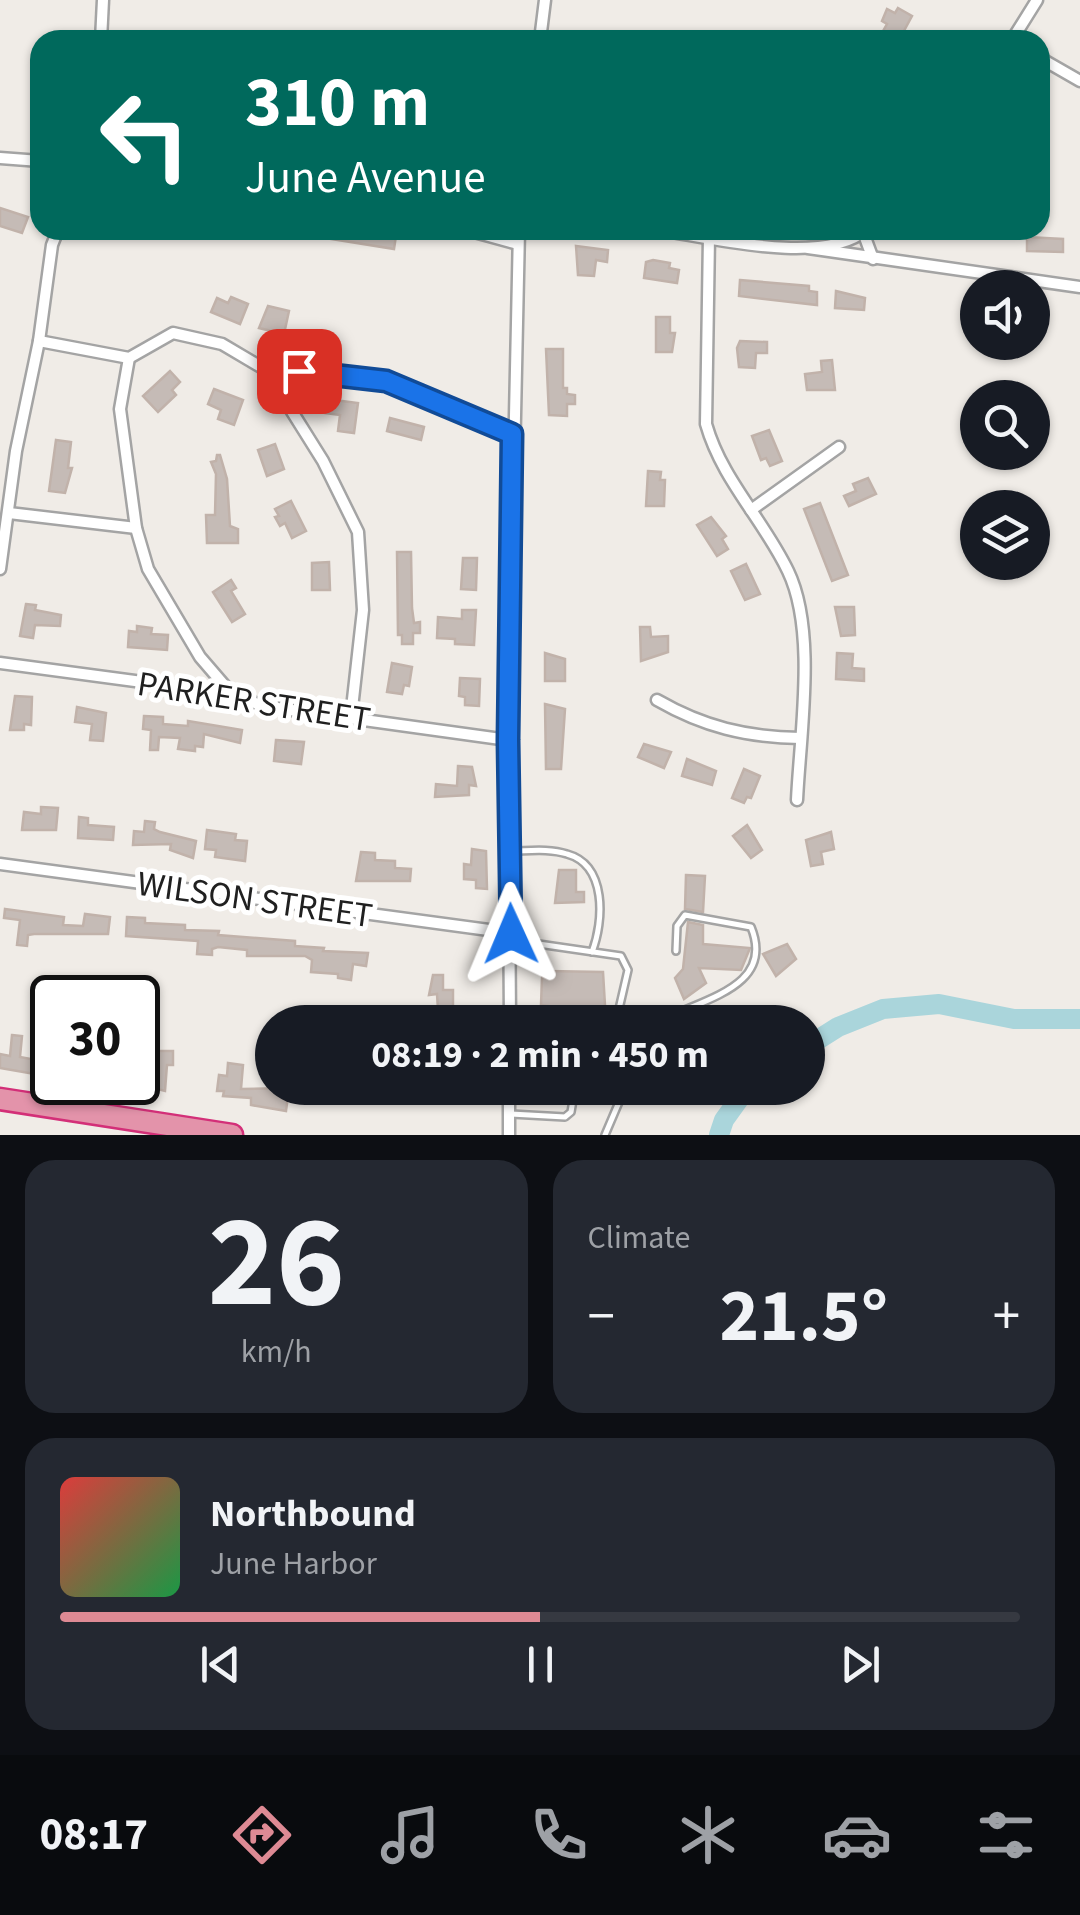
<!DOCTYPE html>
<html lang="en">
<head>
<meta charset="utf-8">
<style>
	:root { --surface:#171b24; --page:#242831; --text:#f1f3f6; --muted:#9ea1a6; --line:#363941; --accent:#de8a94 }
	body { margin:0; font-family:"Source Sans 3",sans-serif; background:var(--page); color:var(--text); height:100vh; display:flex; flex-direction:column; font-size:38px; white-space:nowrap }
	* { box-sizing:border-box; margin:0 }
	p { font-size:32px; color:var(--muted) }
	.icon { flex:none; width:55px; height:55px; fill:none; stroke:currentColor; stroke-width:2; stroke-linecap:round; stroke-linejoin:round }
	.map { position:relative; height:1135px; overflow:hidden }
	.side { display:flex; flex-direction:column; gap:25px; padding:25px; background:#0d0f14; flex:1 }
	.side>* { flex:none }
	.top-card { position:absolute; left:30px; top:30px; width:1020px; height:210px; border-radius:30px; box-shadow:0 2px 8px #0004; background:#00695c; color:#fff; overflow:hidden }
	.buttons { position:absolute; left:960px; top:270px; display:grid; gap:20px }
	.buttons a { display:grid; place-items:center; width:90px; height:90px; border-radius:50%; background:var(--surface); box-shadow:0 2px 8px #0004; font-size:50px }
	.speed { position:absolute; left:30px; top:975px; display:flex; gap:20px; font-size:50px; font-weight:700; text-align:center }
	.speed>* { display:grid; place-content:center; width:130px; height:130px; border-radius:50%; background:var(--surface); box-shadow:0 2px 8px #0004; line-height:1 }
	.speed .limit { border:5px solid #111; border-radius:15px; background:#fff; color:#111 }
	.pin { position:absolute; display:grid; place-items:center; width:85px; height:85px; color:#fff; margin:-42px; border-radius:20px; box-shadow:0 5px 15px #0006 }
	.me { position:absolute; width:110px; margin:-55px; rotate:359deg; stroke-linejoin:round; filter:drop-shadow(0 0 8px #0008) }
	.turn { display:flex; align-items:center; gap:35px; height:210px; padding:0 50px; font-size:45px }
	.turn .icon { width:130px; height:130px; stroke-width:2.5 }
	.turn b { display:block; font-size:70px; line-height:85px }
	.big { font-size:75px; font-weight:700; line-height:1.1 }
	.side .card { flex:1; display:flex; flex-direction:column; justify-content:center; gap:15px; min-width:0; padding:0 35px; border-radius:30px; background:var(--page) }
	.side .dial { align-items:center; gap:0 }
	.dial b { font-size:130px; line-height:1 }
	.song { display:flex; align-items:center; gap:30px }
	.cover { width:120px; height:120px; border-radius:15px; background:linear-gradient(135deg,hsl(0 70% 55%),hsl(140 70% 35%)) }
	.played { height:10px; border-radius:5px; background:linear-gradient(90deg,var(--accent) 50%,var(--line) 50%) }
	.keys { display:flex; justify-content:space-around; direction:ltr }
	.heat { display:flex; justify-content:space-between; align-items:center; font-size:55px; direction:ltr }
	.side .tiles { flex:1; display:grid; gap:25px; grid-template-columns:1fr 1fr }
	.card:last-child { grid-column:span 2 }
	.trip { position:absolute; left:255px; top:1005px; width:570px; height:100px; border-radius:50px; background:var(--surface); box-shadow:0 2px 8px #0004; font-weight:700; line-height:100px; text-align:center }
	.dock { display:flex; height:160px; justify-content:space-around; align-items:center; background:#090b0e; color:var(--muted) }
	.dock .icon { width:70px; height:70px }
	.dock .active { color:var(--accent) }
	.dock b { font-size:45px; color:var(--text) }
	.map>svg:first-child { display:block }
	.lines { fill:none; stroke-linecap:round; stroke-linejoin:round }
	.river { stroke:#aad5db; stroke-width:20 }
	.building { fill:#c5bbb6; stroke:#c1b2aa; stroke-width:2.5 }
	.lane-casing { stroke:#a4a4a4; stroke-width:10 }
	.street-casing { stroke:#a4a4a4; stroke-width:15 }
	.highway-casing { stroke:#d32f78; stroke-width:25 }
	.lane { stroke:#fff; stroke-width:5 }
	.street { stroke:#fff; stroke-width:10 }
	.highway { stroke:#e393aa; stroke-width:20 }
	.route-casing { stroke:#114b97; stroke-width:25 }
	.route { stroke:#1a73e8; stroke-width:18 }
	.labels { text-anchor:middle; stroke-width:10; stroke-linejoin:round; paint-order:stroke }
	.street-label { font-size:35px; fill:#202020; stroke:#fff }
</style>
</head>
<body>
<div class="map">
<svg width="1080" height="1135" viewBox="0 0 1080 1135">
	<rect width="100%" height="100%" fill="#f0ece7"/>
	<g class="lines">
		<g class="river">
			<path d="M808,1046l30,-19 45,-18 56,-5 75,15h66"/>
			<path d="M719,1135l5,-15 23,-32"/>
		</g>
	</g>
	<g class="building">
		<path d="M898,8l14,8 -13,24h-21l9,-16 -5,-3 5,-12 8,4z"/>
		<path d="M0,208l28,9 -6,16 -22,-7z"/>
		<path d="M306,230l90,6 -2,13 -88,-14z"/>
		<path d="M1027,237l36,2v13l-36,-1z"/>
		<path d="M576,246l32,4 -1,12 -11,-2 -2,16 -16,-1z"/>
		<path d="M653,260l17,3 -1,5 10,2 -2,13 -33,-5 2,-16z"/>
		<path d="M740,280l69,6v5l8,1v13l-78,-9z"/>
		<path d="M836,291l29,7 -1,12 -29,-2z"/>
		<path d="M231,297l17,7 -8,20 -29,-12 6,-14 11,5z"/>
		<path d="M268,306l21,5 -5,23 -25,-6z"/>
		<path d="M656,317h14v16h5l-3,19h-16z"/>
		<path d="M740,341l27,1v11h-11l-1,15 -16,-1 -2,-19z"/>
		<path d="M546,349h17v39h4v6l8,1v9h-8v12l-18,-1z"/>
		<path d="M832,360l3,30h-28l-2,-16 17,-2 -1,-11z"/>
		<path d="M170,371l10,11 -8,8 4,5 -18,17 -15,-16z"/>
		<path d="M214,389l29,11 -9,25 -16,-6 3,-9 -13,-6z"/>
		<path d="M319,398l39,5 -4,30 -16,-2 2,-16 -23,-3z"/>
		<path d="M390,418l34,9 -3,13 -34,-9z"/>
		<path d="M769,430l13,31 -12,5 -4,-8 -5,2 -9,-24z"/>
		<path d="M56,440l15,2 -3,26h4l-7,25 -16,-2z"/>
		<path d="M275,444l9,25 -17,7 -9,-26z"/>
		<path d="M217,455h3l7,24 3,47 8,3v14h-31l-1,-28h9l1,-41 -5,-12 5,-1z"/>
		<path d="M648,471l13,1 -1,8h5l-1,26h-18z"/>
		<path d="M868,478l8,16 -27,12 -5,-10 12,-5 -3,-7z"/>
		<path d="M291,501l15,30 -14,7 -7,-15 -5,3 -5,-9 4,-1 -4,-7z"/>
		<path d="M820,503l28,72 -16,6 -28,-72z"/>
		<path d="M711,517l15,19 -4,3 6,10 -11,7 -20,-31z"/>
		<path d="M397,552h14l1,56 2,15 6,-1v11h-7v11h-11v-9h-4z"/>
		<path d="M463,558h14l-1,32 -15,-1z"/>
		<path d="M329,562l1,28h-18v-27z"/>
		<path d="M746,564l14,30 -15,6 -14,-29z"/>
		<path d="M231,580l5,8 -5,3 14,23 -13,8 -19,-30z"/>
		<path d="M26,604l10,1 -1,5 26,5 -1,11 -25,-1 -2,13 -13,-2z"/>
		<path d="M835,607h19l1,28 -14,1z"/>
		<path d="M462,610h14l-2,35 -19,-1v-5l-18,-1 1,-21 24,2z"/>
		<path d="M137,626l15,2 -1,6 17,1 -1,15 -39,-3 1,-16 8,1z"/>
		<path d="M640,627h10l1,10 17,-1v16l-27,9z"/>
		<path d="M545,653l20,6v22h-20z"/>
		<path d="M837,653l16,1 -1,14 12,1v12l-28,-2z"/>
		<path d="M392,663l20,4 -3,19 -5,-1 -2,9 -15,-2z"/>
		<path d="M460,678l20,1 -1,27 -14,-1v-8l-6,-1z"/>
		<path d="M15,696l17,1 -1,28 -7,-1v6h-14z"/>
		<path d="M545,704l20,5 -4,60h-15z"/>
		<path d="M77,707l29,6 -3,28 -13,-1 2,-16 -17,-2z"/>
		<path d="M144,716l19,1v7l25,2v-5l54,9 -2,13 -36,-9 -1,13 -8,-1v5l-17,-2 2,-11 -21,-1 -1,13h-8l1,-20 -8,-1z"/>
		<path d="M276,740l28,2 -3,22 -27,-3z"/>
		<path d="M644,744l27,8 -7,16 -26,-11z"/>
		<path d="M687,759l29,12 -4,14 -30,-9z"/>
		<path d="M458,766l14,1 4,19 -7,-1v10l-34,2 1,-13 21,2z"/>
		<path d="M744,769l16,7 -9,22 -4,-1 -3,6 -12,-5z"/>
		<path d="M41,807l17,1 -2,22h-34l2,-18 17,2z"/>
		<path d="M79,817l9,1v7l26,2 -1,13 -35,-2z"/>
		<path d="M145,821l10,1 -1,7 6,3 36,9 -3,17 -23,-8 1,-6 -38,1 1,-14 10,1z"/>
		<path d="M747,825l15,25 -11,8 -18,-22z"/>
		<path d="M207,830l29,4 -1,6 12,1 -2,20 -30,-4 1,-7 -11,-1z"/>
		<path d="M831,832l3,17 -13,3 2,12 -12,2 -5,-26z"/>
		<path d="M472,849l14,2 1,38 -11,-1v-8l-12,-1v-15l7,1z"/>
		<path d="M361,852l14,1v7l20,1v7l16,1 -1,12h-54z"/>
		<path d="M559,870h17v22h8v10l-29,1z"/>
		<path d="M686,875l19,1 -2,36 -18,-3z"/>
		<path d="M5,909l59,8 -1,8 20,1 2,-12 25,3 -2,17h-74l-6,1 -1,11 -10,-1 3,-25 -16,-2z"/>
		<path d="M127,917l18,1v5l40,2v5l34,1 -1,4 77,6v5l29,2 -1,3 45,2 -2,13 -13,-2 -2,16 -13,-2v-4l-27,-2 1,-12 -7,-4h-58v-6l-29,-3 -6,2v6l-15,-1 1,-13 -72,-5z"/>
		<path d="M688,922l15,3v19l47,4 -9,22 -42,-2 7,15 -22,16 -9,-21 8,-9z"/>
		<path d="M787,944l9,15 -20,17 -13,-22z"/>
		<path d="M548,971l55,1 3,50h-21v-10l-37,-1v-5l-7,-1 1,-28h6z"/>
		<path d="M433,975h10v15h10v19l-15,1 -1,-16 -8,1z"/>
		<path d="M12,1035l10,1 -2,21 32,6v14l-52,-9v-14l10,2z"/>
		<path d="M157,1051h16v14h-6l-2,26 -27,-7 1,-19 18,1z"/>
		<path d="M228,1063l15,2 -2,24 48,-1 -3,23 -35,-6v-7l-28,-2 1,-5h-7l2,-16 8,1z"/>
	</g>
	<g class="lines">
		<defs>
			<g id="lane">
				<path d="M510,851c18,0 39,-3 57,3 40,11 37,67 25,98"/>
				<path d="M511,940l110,16 7,14 -12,52"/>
				<path d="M659,1022c41,-23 117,-34 92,-95l-66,-12 -8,11 -1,25"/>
				<path d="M511,1114l54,3 6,-5 4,-24"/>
				<path d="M605,1135l20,-47"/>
			</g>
			<g id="street">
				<path d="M101,40l2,-40"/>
				<path d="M540,40l5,-40"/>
				<path d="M1012,40l25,-40"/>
				<path d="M1040,58l40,23"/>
				<path d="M0,158l40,3"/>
				<path d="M467,230l51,14"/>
				<path d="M660,230c53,8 163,36 206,0"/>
				<path d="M863,232l10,27"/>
				<path d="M709,237l-3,187c16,56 57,95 82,147 29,60 12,163 9,229"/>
				<path d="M808,248l272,39"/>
				<path d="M39,341l90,17 44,-25 49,11 44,26 67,2 53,9 127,53"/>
				<path d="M129,358l-9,51 16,119 12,41 52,88 31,36"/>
				<path d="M266,370l57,91 35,71 5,78 -12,107"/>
				<path d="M751,510l88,-63"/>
				<path d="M9,513l127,15"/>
				<path d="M0,569l16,-118 23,-110 13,-96 6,-15"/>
				<path d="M0,663l232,31 31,12 245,34"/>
				<path d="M657,700c47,27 89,37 143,38"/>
				<path d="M0,864l511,69"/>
				<path d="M510,1022l-2,-282 11,-510"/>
				<path d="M509,1088v47"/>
			</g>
			<path id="highway" d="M0,1099l232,36"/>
		</defs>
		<use href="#lane" class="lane-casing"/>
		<use href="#street" class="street-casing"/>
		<use href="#highway" class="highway-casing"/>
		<use href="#lane" class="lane"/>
		<use href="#street" class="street"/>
		<use href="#highway" class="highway"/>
	</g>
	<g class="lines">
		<defs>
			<path id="route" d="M299,371l87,10 126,53 -4,306 3,194"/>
		</defs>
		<use href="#route" class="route-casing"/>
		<use href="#route" class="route"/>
	</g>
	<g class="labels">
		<g class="street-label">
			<text transform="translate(254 701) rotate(9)" y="12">PARKER STREET</text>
			<text transform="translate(255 899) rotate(8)" y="12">WILSON STREET</text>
		</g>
	</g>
</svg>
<div class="buttons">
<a><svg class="icon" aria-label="sound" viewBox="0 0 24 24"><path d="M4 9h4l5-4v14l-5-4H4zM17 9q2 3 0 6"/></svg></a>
<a><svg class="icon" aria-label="search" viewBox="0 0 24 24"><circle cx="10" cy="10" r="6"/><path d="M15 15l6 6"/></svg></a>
<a><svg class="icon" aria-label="layers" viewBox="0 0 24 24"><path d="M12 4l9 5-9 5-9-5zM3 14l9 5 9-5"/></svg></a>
</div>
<div class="speed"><div class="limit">30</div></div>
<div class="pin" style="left:299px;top:371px;background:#d93025"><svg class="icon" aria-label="arrive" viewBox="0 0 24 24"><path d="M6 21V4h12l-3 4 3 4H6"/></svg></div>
<svg class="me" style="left:511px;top:934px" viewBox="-20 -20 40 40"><path d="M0-17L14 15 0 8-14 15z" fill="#1a73e8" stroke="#fff" stroke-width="4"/></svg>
<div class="trip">08:19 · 2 min · 450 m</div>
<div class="top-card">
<div class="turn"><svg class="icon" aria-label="left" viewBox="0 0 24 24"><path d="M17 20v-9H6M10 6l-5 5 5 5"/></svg><div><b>310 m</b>June Avenue</div></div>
</div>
</div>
<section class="side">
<div class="tiles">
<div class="card dial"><b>26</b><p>km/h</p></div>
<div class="card"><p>Climate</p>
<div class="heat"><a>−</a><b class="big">21.5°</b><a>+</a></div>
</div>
<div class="card">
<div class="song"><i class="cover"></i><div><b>Northbound</b><p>June Harbor</p></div></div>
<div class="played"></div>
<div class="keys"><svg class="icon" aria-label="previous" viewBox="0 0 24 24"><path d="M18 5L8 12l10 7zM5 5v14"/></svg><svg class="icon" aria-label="pause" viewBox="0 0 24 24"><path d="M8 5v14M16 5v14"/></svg><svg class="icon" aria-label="next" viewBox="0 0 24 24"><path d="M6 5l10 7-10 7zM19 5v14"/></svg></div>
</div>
</div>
</section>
<nav class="dock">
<b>08:17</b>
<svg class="icon active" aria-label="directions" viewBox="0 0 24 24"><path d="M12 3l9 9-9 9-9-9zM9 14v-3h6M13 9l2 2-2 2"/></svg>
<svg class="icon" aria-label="music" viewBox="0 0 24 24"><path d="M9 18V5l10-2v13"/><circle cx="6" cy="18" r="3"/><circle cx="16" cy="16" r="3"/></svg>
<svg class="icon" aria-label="phone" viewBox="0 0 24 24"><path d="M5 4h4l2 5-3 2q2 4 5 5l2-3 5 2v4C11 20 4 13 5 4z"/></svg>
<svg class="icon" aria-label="climate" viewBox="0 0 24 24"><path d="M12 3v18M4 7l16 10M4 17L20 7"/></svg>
<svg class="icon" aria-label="car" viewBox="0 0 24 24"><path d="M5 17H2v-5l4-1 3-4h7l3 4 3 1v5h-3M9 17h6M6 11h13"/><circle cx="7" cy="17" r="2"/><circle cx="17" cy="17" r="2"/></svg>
<svg class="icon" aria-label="filters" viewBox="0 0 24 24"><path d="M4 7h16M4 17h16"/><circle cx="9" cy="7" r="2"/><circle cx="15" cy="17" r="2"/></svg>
</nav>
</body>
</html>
